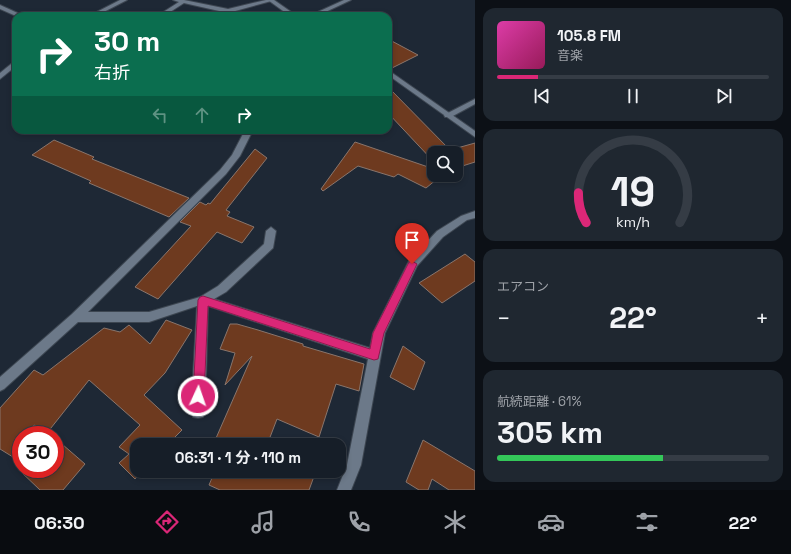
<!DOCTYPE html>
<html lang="ja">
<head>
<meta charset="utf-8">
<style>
	:root { --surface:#161e28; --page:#1f2730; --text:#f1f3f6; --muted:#9ea2a8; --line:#353c45; --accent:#db2777 }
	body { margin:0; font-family:"Space Grotesk","Noto Sans JP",sans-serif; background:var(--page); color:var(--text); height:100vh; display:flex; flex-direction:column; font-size:15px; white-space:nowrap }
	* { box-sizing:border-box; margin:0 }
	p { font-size:13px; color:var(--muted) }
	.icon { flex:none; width:22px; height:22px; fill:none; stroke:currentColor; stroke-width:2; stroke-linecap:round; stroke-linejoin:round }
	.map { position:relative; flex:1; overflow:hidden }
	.sheet { display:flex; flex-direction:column; gap:8px; padding:8px; background:#0c1016; width:316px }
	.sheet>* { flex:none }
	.hud { position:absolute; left:12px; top:12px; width:380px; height:122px; border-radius:12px; box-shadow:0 2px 6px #0003,0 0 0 1px var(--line); background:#0b6e4f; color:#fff; overflow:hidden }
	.fabs { position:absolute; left:427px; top:146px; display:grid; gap:8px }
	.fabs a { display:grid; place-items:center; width:36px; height:36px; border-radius:8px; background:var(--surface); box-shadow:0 2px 6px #0003,0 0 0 1px var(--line); font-size:20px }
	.speed { position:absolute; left:12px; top:426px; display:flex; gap:8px; font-size:20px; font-weight:700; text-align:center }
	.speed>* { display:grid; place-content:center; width:52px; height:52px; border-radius:50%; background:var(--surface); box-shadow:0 2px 6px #0003,0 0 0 1px var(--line); line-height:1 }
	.speed .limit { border:6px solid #d22; background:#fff; color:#111 }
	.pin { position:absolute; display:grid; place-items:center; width:34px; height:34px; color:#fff; margin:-41px -17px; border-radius:50% 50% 50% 0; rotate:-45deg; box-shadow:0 0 4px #0007 }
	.pin .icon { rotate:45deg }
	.me { position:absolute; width:44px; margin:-22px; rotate:3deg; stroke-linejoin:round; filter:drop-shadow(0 0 3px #0008) }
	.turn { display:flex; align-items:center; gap:14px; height:84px; padding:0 16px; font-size:18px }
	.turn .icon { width:52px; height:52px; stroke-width:2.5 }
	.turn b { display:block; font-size:28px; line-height:34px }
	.lanes { display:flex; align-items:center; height:38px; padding:0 16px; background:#0003; justify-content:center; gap:20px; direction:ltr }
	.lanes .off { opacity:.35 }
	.big { font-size:30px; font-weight:700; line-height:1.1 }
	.sheet .card { flex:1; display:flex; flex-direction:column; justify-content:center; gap:6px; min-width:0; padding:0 14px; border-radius:12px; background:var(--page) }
	.sheet .dial { align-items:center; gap:0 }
	.dial svg { height:104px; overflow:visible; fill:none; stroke:var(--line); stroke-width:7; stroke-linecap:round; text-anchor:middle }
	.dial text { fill:var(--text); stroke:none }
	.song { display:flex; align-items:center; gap:12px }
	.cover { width:48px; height:48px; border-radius:6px; background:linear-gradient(135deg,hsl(320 70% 55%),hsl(330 70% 35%)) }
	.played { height:4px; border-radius:2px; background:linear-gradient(90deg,var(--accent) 15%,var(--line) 15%) }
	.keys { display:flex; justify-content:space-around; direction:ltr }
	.heat { display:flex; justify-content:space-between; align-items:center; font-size:22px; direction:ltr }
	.charge { height:6px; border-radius:3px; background:linear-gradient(90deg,#34c759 61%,var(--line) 0) }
	.trip { position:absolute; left:130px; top:438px; width:216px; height:40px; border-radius:12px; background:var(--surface); box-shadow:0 2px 6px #0003,0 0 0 1px var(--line); font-weight:700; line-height:40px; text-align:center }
	.menu { display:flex; height:64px; justify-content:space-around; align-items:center; background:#090c10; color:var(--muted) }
	.menu .icon { width:28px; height:28px }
	.menu .on { color:var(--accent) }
	.menu b { font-size:18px; color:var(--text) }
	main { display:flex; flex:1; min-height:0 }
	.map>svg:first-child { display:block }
	.building { fill:#6e3a1f; stroke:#89756c }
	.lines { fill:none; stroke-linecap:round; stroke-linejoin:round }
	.minor-casing { stroke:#3d4651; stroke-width:2 }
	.tertiary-casing { stroke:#3d4651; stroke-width:2 }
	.minor { fill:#6c7989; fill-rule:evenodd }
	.tertiary { fill:#6c7989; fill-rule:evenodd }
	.route { fill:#db2777; stroke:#8e194d }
</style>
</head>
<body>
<main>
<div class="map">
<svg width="475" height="490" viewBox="0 0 475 490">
	<rect width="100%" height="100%" fill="#1e2835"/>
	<g class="building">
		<path d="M388,39l30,16 -28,14h-2z"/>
		<path d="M388,87l62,63 25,-7v19l-19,6v-15h-22v9l-46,-49z"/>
		<path d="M54,140l40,17 -2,2 97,39 -20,19 -80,-34 2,-2 -59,-26z"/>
		<path d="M355,142l79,27v6h8l-16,13 -28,-14 -4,3 -36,-11 -35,25 -2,-2z"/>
		<path d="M255,149l12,9 -41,52 4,2 -3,4 27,11 -12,16 -25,-11 -59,67 -23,-12 56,-61 -11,-4 20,-20 6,3 2,-2 2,1z"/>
		<path d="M465,254l10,8v19l-33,22 -23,-20z"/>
		<path d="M166,320l26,10 -27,43 -21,22 38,35 -15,15h-30v26h5l-7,8 -16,-16 10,-9 -10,-7 21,-22 -51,-45 -42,53 -13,-8 -8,10h-5v27l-21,-13v-41l34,-38 9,5 61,-47 16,4 9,-7 21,19z"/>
		<path d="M230,324h7l21,6 45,14v2l61,18 -5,27 -23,-7 -17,53 -42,-18 -10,26h-54l39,-89 -27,29 10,-32 -15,-4z"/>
		<path d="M403,346l22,16 -11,28 -24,-13z"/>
		<path d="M55,438l30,26 -22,26h-23l-22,-21h37z"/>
		<path d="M423,440l52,31v19h-26l-17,-11 -4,11h-9l-13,-8z"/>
		<path d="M215,471h101l-7,19h-89l-11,-5z"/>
	</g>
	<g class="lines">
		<defs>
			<g id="minor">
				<path d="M120,0h7l-31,16h-7z"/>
				<path d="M173,0h11l44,9 38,-9h9l-47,13 -44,-10 -20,13h-7l22,-14z"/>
				<path d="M344,0h7l-34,16h-8z"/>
				<path d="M0,5l22,10 1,1h-7l-16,-7z"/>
				<path d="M16,60v6l-16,13v-6z"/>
				<path d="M475,99v5l-24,13h-6l-1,-2z"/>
				<path d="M245,130h8l-13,26 -14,18 -138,138h61l51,-15 18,-11 46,-42 2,-13 5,-4 5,4 -3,17 -47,44 -12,7 156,49 3,-15 36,-72 28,-30 24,-15 14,-5v7l-8,2 -24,17 -26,29 -32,67 -24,132 -10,25h-14l10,-25 21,-106 -160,-53 -3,106 -2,5 -5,1 -5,-1 -2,-5 6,-106 -48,16h-71l-74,67 -4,2v-14l72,-63 148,-144 12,-15z"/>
			</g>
			<g id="tertiary">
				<path d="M268,0h6l23,16h-7z"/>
				<path d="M388,70l87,61v6l-87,-62z"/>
			</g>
		</defs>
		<use href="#minor" class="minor-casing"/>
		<use href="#tertiary" class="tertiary-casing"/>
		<use href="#minor" class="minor"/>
		<use href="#tertiary" class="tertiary"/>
	</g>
	<path class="route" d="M412,261l5,3 -33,69 -6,26 -4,1 -166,-54 -4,90 -1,4 -5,2 -4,-2 -1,-4 5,-96 2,-3 3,-1 167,53 3,-16 36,-71z"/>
</svg>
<div class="fabs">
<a><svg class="icon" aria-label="search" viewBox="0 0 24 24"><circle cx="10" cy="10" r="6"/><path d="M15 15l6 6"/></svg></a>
</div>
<div class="speed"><div class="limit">30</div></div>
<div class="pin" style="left:412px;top:264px;background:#d93025"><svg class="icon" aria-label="arrive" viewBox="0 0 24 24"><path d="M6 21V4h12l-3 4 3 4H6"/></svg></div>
<svg class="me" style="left:198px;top:396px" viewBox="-20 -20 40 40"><circle r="17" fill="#db2777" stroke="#fff" stroke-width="3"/><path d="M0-11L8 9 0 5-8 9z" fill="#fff"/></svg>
<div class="trip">06:31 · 1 分 · 110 m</div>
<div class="hud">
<div class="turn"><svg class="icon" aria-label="right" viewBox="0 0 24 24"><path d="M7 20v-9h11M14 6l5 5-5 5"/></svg><div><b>30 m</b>右折</div></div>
<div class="lanes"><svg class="icon off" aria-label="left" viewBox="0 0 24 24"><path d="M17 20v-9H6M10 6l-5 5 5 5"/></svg><svg class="icon off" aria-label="ahead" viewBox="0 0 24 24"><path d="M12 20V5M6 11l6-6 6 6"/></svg><svg class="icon" aria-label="right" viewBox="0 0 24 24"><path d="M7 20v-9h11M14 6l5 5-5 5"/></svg></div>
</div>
</div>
<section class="sheet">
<div class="card">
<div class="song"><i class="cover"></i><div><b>105.8 FM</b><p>音楽</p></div></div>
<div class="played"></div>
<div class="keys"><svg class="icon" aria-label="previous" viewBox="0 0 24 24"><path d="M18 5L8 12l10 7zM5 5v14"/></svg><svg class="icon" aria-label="pause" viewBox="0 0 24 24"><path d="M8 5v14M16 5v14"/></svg><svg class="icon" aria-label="next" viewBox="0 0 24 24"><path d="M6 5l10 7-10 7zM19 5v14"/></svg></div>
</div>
<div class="card dial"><svg viewBox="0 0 100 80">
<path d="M14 69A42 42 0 1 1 86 69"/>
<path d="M14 69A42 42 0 0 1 8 46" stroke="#db2777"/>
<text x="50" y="56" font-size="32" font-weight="700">19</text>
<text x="50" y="72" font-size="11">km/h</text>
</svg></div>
<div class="card"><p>エアコン</p>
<div class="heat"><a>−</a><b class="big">22°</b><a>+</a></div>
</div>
<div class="card"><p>航続距離 · 61%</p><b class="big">305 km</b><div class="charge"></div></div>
</section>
</main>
<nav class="menu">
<b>06:30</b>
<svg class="icon on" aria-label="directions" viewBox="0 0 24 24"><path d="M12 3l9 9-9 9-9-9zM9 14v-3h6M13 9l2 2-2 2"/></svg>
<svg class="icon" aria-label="music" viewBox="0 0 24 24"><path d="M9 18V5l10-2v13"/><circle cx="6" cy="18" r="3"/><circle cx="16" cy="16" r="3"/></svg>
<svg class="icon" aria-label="phone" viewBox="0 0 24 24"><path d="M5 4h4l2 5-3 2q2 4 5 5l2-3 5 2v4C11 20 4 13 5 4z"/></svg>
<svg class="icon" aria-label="climate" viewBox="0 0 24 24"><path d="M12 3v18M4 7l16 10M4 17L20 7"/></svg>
<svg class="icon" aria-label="car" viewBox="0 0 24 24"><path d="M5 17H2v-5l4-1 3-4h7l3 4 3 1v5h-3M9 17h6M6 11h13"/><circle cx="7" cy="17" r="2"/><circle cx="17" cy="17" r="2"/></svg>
<svg class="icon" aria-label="filters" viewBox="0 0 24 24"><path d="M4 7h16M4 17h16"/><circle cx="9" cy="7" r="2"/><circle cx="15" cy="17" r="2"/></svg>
<b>22°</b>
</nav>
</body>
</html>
